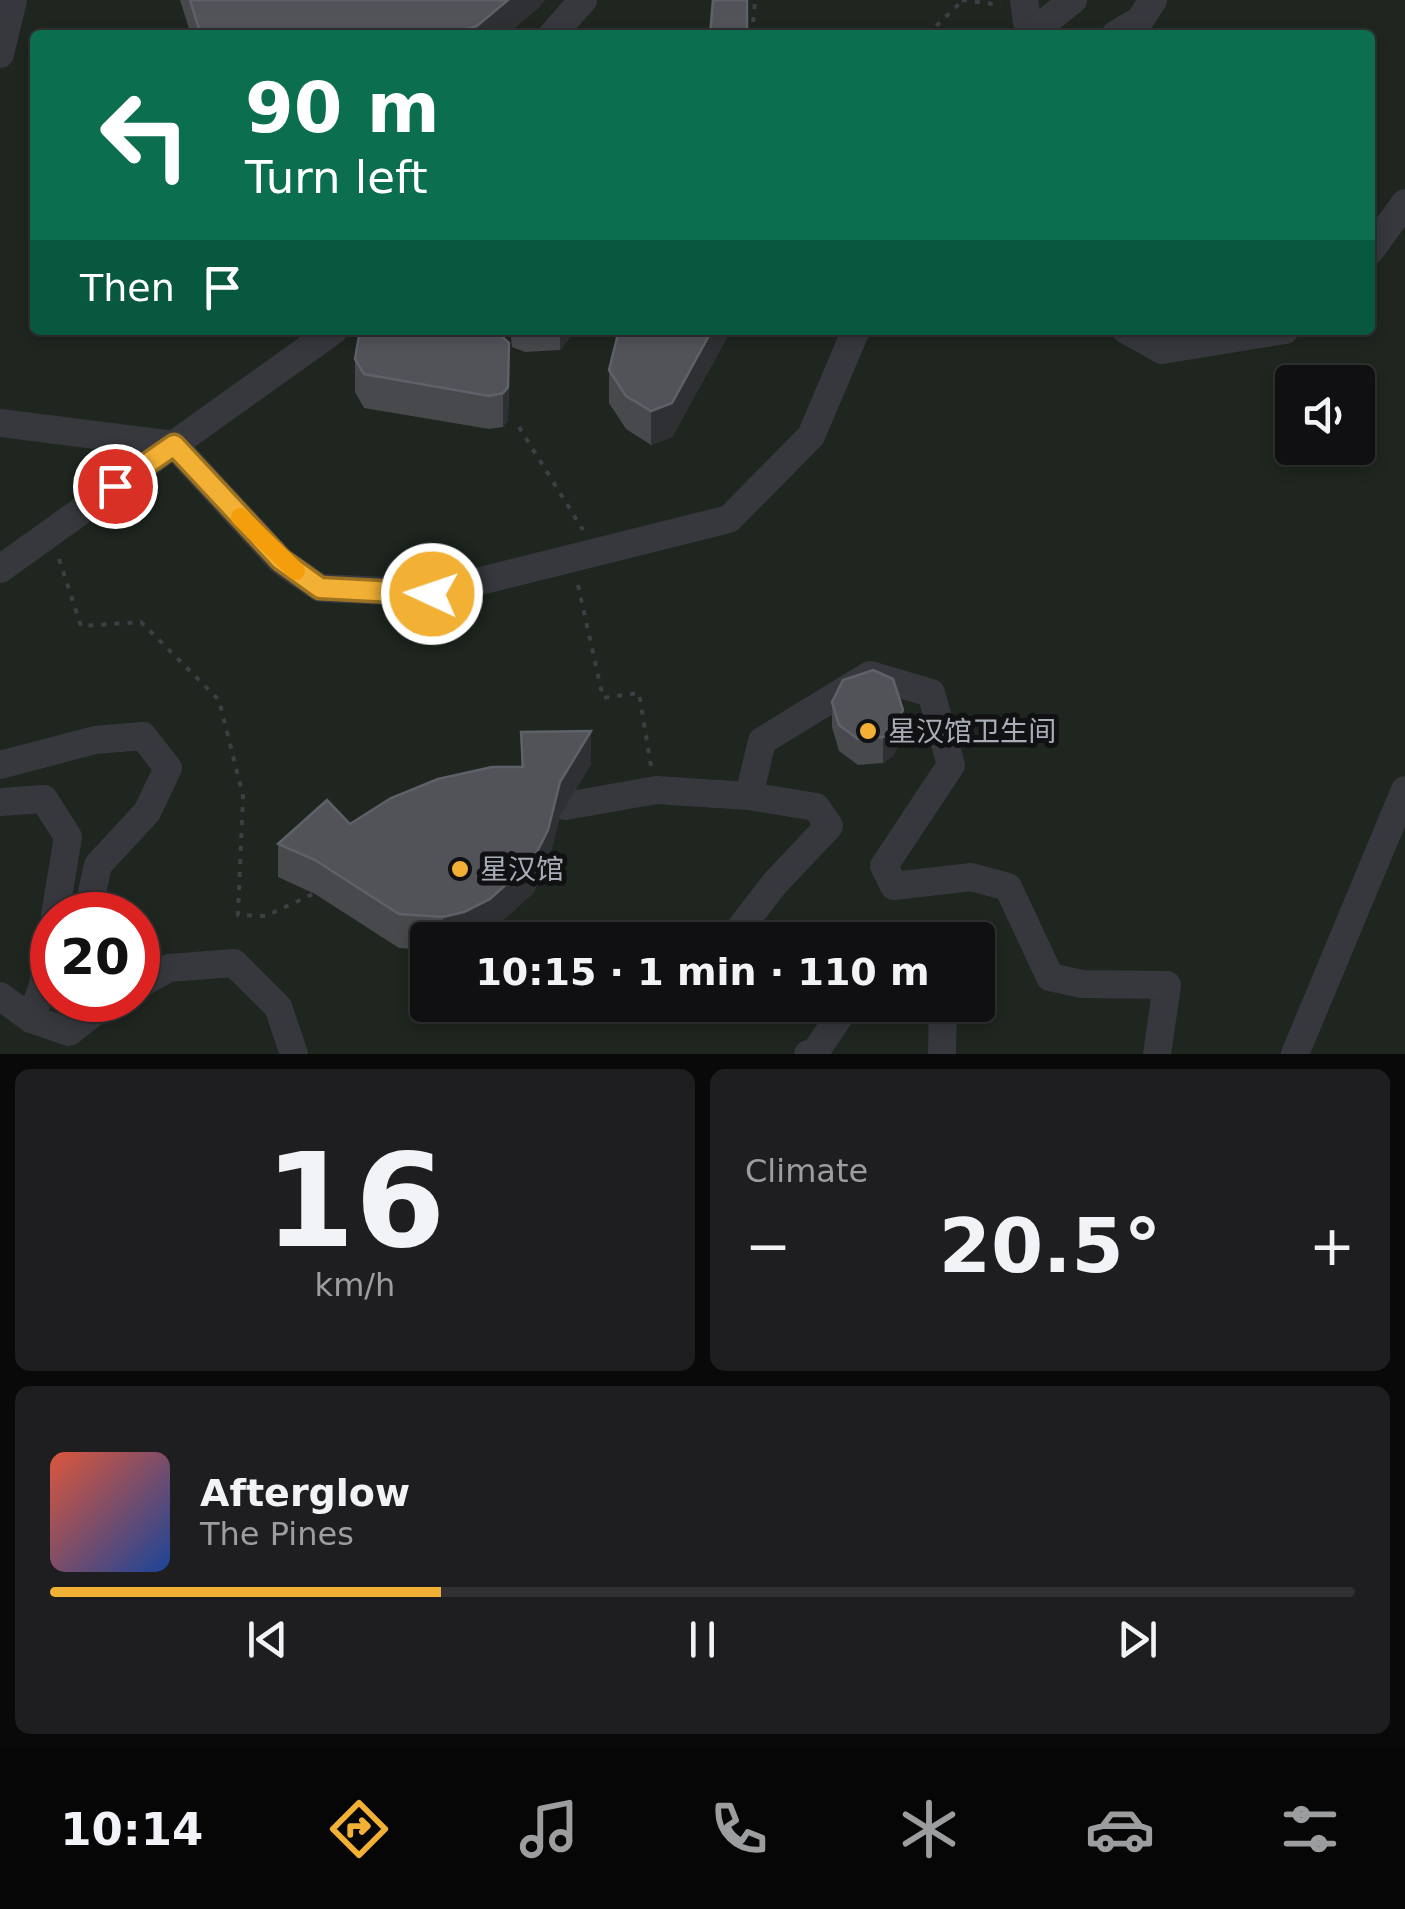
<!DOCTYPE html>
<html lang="en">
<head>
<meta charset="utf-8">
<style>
	:root { --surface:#101012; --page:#1e1e20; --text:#f1f3f6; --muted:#9c9d9f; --line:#303032; --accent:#f2b134 }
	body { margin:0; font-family:"DejaVu Sans","Noto Sans SC",sans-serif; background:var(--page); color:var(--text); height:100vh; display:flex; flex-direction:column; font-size:38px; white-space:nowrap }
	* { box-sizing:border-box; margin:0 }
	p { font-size:32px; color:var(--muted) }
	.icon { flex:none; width:55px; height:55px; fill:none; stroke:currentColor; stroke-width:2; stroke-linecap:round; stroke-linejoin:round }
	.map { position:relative; height:1054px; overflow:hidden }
	.side { display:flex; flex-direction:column; gap:15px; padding:15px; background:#09090a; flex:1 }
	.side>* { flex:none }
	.banner { position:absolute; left:30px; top:30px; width:1345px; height:305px; border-radius:10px; box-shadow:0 5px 15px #0003,0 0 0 2px var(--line); background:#0b6e4f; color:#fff; overflow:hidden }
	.controls { position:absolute; left:1275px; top:365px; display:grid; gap:20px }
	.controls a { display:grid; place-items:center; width:100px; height:100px; border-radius:10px; background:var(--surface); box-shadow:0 5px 15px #0003,0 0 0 2px var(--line); font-size:50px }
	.speed { position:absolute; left:30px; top:892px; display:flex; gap:20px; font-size:50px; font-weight:700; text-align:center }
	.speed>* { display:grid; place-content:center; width:130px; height:130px; border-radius:50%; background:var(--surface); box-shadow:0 5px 15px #0003,0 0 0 2px var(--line); line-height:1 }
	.speed .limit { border:15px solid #d22; background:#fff; color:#111 }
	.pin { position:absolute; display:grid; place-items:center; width:85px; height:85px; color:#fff; margin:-42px; border:5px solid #fff; border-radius:50%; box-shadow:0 2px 10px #0007 }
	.me { position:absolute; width:110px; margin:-55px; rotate:273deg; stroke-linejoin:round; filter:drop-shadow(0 0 8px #0008) }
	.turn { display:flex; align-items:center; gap:35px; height:210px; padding:0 50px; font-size:45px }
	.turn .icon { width:130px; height:130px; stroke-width:2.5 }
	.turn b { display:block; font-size:70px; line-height:85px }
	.then { display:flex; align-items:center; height:95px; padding:0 50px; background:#0003; gap:20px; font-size:38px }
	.big { font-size:75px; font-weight:700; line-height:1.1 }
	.side .tile { flex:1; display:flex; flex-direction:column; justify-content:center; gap:15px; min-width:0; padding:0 35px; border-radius:15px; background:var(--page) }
	.side .dial { align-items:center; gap:0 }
	.dial b { font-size:130px; line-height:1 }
	.song { display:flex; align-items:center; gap:30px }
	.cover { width:120px; height:120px; border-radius:15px; background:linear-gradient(135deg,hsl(10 70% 55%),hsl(220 70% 35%)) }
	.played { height:10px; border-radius:5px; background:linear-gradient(90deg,var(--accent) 30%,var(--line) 30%) }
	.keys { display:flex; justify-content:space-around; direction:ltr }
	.heat { display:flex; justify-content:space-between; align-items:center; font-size:55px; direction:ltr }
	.side .tiles { flex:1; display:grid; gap:15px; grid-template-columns:1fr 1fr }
	.tile:last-child { grid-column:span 2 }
	.trip { position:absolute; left:410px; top:922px; width:585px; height:100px; border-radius:10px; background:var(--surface); box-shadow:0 5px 15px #0003,0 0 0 2px var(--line); font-weight:700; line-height:100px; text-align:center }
	.tabs { display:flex; height:160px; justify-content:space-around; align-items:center; background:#060607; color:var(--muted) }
	.tabs .icon { width:70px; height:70px }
	.tabs .active { color:var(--accent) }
	.tabs b { font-size:45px; color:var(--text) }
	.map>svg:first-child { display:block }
	.green { fill:#1e261f; fill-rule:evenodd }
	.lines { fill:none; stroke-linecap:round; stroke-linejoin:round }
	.path { stroke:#3d3f44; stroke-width:4; stroke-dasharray:5 8; stroke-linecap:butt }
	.minor { stroke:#37383d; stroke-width:28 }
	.wall { fill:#47494d }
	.shaded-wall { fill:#2f3033 }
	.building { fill:#525359; stroke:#5f6168; stroke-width:2.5 }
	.route-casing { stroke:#9d7322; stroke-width:25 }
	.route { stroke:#f2b134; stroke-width:18 }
	.slow { stroke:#f59e0b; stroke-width:18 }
	.poi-dot { fill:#f2b134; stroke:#111113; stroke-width:4 }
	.labels { text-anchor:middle; stroke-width:10; stroke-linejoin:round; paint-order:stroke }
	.poi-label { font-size:28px; fill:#a8adb8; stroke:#111113; text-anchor:start }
</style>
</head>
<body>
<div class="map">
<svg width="1405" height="1054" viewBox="0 0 1405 1054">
	<rect width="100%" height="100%" fill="#161618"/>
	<path class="green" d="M0,0h1405v1054h-1405zM35,35h1335v295h-1335zM1292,382h66v66h-66zM52,915h86v85h-86zM428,940h550v65h-550z"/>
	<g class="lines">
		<g class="path">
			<path d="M962,0l39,5"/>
			<path d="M752,35l3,-35"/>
			<path d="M927,35l36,-35"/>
			<path d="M519,427l64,103"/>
			<path d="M59,559l22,67 60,-4 78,78 24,96 -5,119 28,1 49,-23"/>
			<path d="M578,585l25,113 36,-5 12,73"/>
		</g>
		<g class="minor">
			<path d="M1024,0l5,35"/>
			<path d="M552,35l31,-35"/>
			<path d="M1029,35l44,-35"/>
			<path d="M1115,35l25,-15 13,-20"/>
			<path d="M0,54l13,-54"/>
			<path d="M1370,251l35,-48"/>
			<path d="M1126,330l36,20 123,-20"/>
			<path d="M0,423l174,22 107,116 39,27 112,5 297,-74 82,-83 45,-106"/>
			<path d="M0,569l334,-239"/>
			<path d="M0,765l95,-25 48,-4 25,32 -21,44 -49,53 -11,50"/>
			<path d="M749,796l13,-55 108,-66 61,18 20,72 -67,101 10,20 77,-9 37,10 42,90 32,7 85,1 -10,69"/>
			<path d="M0,802l44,-3 24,38 -13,78"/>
			<path d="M566,806l90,-16 93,6 67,11 13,19 -54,57 -37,48 2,9"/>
			<path d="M138,985l31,-17 65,-5 44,44 16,47"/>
			<path d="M0,996l31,23 38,13 41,-32"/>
			<path d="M31,1019l12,-34 9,-55"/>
			<path d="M808,1054l8,-3 31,-46"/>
			<path d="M942,1054l1,-49"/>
			<path d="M1295,1054l110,-264"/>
		</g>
	</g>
	<g class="wall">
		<path d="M180,0h365l-7,8 -32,27h-315z"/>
		<path d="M510,330h66l-16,20 -35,2 -13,-5z"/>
		<path d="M619,330h112l-59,107 -21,8 -25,-16 -17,-26v-33z"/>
		<path d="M355,359l154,17 -1,44 -5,7 -14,2 -125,-21 -9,-16z"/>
		<path d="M832,702l71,33 -10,21 -10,7 -25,2 -19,-14 -7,-24z"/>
		<path d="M521,732l70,32 -31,52 -12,47 -15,30 -43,39 -16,8h-46v10l-29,-2 -84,-54 -37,-17v-33l72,-20 171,-57z"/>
	</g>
	<g class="shaded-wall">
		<path d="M508,0h37l-7,8 -32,27h-56z"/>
		<path d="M560,330h16l-16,20z"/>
		<path d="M712,330h19l-59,107 -21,8v-34z"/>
		<path d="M509,343l-1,77 -5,7v-34z"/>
		<path d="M903,710v25l-10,21 -10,7v-26z"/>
		<path d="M591,731v33l-31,52 -12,47 -15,30 -43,39 -16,8h-31v-23l117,-135z"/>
	</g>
	<g class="building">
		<path d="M190,0h318l-31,26 -27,9h-249z"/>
		<path d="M713,0h34v35h-37z"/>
		<path d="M360,330h135l14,13 -1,44 -5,6 -14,3 -125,-22 -9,-15z"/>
		<path d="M619,330h93l-40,73 -21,8 -25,-15 -17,-26z"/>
		<path d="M873,670l20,9 10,31 -10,20 -10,7 -25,2 -19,-14 -7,-23 11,-22z"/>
		<path d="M591,731l-31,51 -12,48 -15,30 -43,39 -26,13 -21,5 -44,-3 -84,-54 -37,-16 49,-44 23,24 41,-26 47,-19 54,-12h31l-2,-35z"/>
	</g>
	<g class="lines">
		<defs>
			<path id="route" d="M115,486l59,-41 107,115 39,28 112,6"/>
		</defs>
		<use href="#route" class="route-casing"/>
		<use href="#route" class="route"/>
		<path class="slow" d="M240,517l56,54"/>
	</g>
	<g class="poi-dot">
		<circle cx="868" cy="731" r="10"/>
		<circle cx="460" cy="869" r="10"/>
	</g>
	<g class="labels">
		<g class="poi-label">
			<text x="888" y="741">星汉馆卫生间</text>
			<text x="480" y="879">星汉馆</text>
		</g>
	</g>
</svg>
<div class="controls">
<a><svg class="icon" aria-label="sound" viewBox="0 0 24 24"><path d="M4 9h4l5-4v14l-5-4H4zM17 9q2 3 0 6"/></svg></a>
</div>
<div class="speed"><div class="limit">20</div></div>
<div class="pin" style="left:115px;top:486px;background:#d93025"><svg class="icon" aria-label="arrive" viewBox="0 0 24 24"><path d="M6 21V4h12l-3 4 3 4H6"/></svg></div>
<svg class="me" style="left:432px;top:594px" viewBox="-20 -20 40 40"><circle r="17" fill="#f2b134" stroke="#fff" stroke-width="3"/><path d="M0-11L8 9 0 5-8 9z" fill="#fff"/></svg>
<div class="trip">10:15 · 1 min · 110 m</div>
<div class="banner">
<div class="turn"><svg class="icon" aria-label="left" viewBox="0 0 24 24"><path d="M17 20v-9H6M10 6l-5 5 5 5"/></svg><div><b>90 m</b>Turn left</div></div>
<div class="then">Then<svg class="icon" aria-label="arrive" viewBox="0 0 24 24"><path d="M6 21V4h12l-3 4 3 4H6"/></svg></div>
</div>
</div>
<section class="side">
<div class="tiles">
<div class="tile dial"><b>16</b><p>km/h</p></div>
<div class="tile"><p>Climate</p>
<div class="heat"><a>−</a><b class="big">20.5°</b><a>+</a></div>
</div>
<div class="tile">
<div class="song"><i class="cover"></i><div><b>Afterglow</b><p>The Pines</p></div></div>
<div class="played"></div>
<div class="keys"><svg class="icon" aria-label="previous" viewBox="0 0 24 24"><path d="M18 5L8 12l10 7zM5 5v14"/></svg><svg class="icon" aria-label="pause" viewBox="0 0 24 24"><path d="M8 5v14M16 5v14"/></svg><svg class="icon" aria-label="next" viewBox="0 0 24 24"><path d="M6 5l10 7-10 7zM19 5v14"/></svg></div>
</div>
</div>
</section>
<nav class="tabs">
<b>10:14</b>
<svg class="icon active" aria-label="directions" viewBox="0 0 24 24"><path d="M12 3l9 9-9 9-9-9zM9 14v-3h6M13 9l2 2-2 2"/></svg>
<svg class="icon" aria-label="music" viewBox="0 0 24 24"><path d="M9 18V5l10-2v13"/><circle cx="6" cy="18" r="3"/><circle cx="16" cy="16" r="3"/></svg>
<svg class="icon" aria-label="phone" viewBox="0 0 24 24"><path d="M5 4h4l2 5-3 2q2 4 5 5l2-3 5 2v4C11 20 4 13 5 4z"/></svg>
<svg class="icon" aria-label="climate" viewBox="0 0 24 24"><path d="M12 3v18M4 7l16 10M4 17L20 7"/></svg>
<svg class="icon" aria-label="car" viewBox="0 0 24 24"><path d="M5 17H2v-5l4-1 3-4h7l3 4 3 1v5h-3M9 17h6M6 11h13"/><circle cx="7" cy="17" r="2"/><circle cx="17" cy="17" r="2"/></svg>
<svg class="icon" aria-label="filters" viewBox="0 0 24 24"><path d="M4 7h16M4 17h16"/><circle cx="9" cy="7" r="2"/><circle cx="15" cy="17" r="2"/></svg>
</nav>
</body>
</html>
